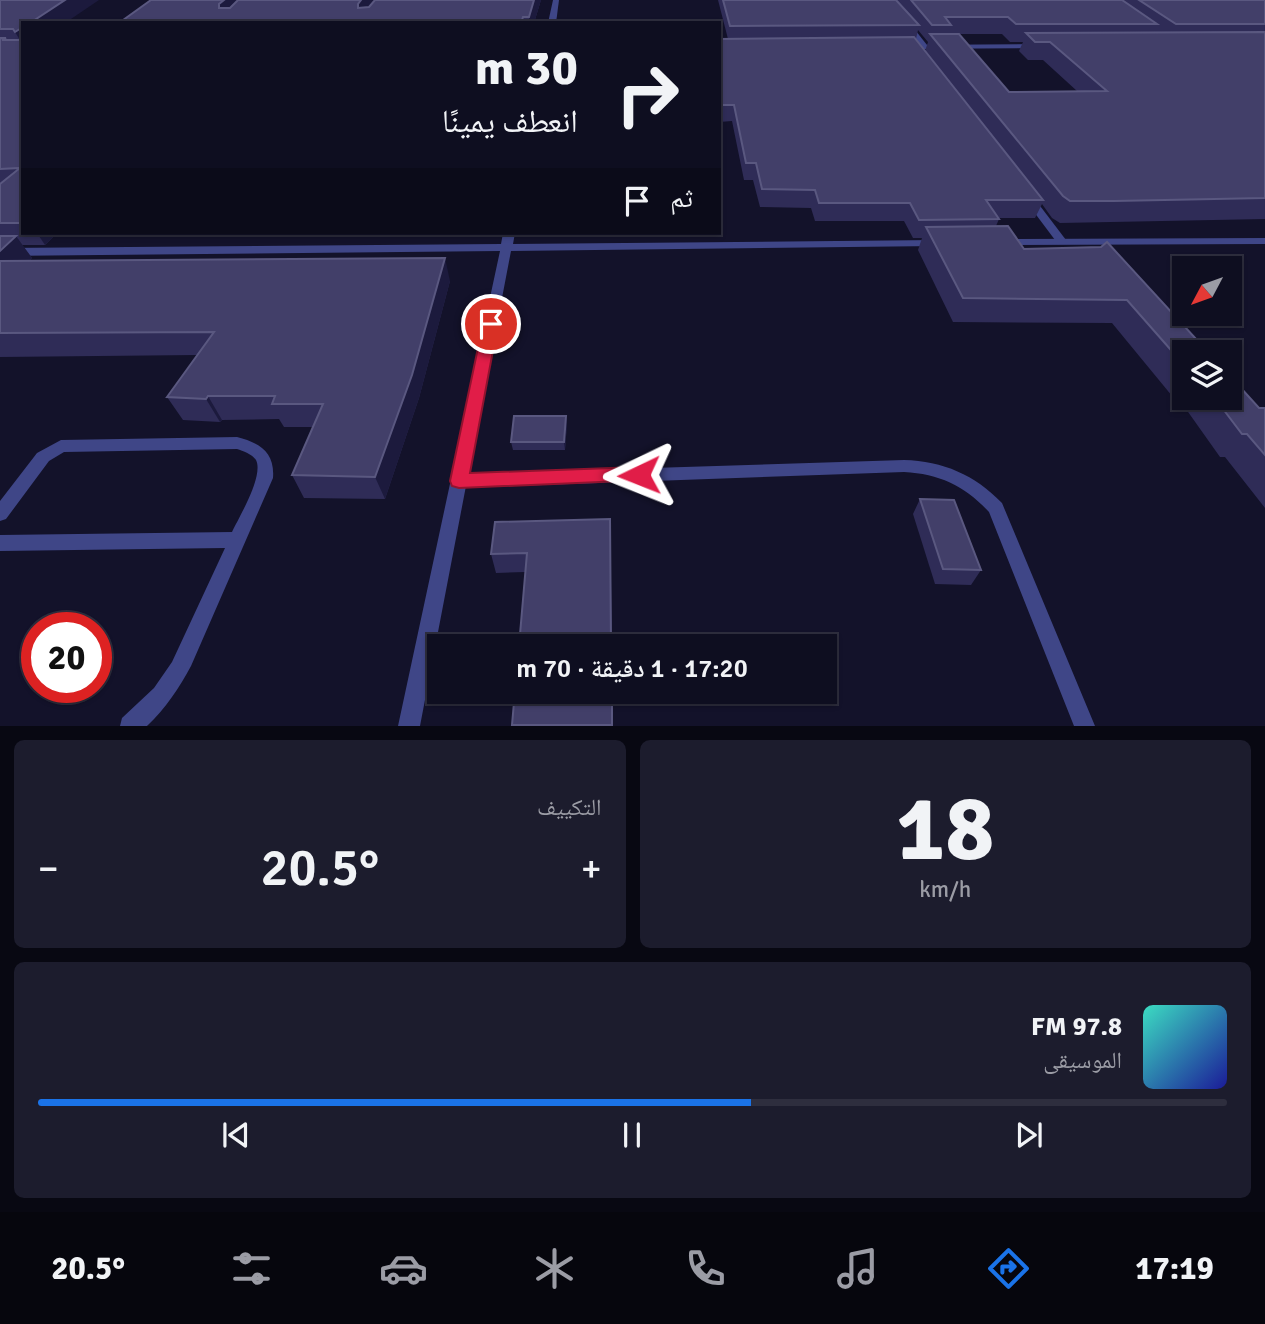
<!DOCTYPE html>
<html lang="ar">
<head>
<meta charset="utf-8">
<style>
	:root { --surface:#0e0e20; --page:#1c1c2d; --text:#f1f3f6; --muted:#9b9ca5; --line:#2e2e3e; --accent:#1a73e8 }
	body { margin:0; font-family:Signika,"Noto Naskh Arabic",sans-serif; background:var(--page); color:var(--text); direction:rtl; height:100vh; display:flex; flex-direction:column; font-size:26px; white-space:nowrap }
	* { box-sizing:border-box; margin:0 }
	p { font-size:23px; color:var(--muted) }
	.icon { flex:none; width:38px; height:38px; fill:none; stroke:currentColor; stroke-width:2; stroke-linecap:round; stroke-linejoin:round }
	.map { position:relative; height:726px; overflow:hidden; direction:ltr }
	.sheet { display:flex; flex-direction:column; gap:14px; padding:14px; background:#080812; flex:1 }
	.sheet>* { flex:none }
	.banner { position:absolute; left:21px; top:21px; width:700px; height:214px; border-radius:0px; box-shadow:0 2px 5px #0004,0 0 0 2px var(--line); direction:rtl; background:#0e0e20; color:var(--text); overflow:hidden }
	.needle { width:46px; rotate:229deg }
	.fabs { position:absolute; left:1172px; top:256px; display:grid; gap:14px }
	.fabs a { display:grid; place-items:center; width:70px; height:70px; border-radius:0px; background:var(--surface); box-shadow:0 2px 5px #0004,0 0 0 2px var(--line); font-size:35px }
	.speed { position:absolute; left:21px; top:612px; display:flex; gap:14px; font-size:35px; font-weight:700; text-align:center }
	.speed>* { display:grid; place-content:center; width:91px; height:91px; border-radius:50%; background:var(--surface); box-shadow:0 2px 5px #0004,0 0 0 2px var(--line); line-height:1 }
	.speed .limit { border:10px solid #d22; background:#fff; color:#111 }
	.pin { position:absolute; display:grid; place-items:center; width:60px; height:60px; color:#fff; margin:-30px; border:4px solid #fff; border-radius:50%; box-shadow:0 2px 7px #0007 }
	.me { position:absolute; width:77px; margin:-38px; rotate:268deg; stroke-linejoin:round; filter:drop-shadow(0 0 5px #0008) }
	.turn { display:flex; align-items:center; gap:24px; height:147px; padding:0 28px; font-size:32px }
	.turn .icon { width:91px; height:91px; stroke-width:2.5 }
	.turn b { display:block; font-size:49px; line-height:60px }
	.then { display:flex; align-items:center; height:66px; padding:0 28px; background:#0003; gap:14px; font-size:26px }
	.big { font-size:52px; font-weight:600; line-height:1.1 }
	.sheet .widget { flex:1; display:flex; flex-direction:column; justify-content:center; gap:10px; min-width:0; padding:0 24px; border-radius:10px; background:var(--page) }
	.sheet .dial { align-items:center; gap:0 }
	.dial b { font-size:91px; line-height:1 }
	.song { display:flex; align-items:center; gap:21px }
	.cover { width:84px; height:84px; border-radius:10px; background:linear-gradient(135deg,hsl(170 70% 55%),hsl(240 70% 35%)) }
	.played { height:7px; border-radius:4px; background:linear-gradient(90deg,var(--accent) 60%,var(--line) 60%) }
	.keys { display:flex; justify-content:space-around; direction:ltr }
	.heat { display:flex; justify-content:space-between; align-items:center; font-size:38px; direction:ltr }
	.sheet .tiles { flex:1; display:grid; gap:14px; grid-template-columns:1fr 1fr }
	.widget:last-child { grid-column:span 2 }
	.trip { position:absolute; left:427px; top:634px; width:410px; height:70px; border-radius:0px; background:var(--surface); box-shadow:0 2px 5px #0004,0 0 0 2px var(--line); font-weight:600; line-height:70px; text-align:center; direction:rtl }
	.menu { display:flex; height:112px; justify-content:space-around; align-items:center; background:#06060d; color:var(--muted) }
	.menu .icon { width:49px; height:49px }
	.menu .on { color:var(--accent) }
	.menu b { font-size:32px; color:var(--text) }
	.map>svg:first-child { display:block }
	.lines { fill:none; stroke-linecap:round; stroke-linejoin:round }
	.lane { fill:#3f4687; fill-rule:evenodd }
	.street { fill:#3f4687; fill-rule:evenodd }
	.wall { fill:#2f2c57; fill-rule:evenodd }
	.shaded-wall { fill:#1c1a3d }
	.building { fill:#423f69; stroke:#5a5880; stroke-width:2 }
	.route { fill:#e11d48; stroke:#92132f; stroke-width:2 }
</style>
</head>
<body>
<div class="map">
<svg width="1265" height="726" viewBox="0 0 1265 726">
	<rect width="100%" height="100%" fill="#13122a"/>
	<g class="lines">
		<g class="lane">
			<path d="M902,21h6l19,24v4h-6z"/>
			<path d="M1027,193l4,1 35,46v4h-8l-36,-48z"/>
			<path d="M237,437c23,6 38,15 36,41l-82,188c-12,22 -25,42 -44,60h-27l2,-8 32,-30 18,-26 53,-114 -225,3v-16l232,-3c7,-15 32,-56 24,-72 -4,-6 -13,-9 -19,-11l-173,3 -15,9 -43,58 -6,2v-20l37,-48 24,-13z"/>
			<path d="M904,460c39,1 71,15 98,43l93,223h-21l-85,-214c-24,-26 -49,-38 -85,-40l-445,16 -6,-2 -2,-5 2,-5 6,-2z"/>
		</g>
		<g class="street">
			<path d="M553,0h6l-3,23h-8z"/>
			<path d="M1040,44l4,2 -1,2 -140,1 -4,-2 4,-2z"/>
			<path d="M503,233h12l-2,11 424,-4 6,3 -6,3 -426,5 -91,475h-22l102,-475 -500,5v-8l501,-4z"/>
			<path d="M1265,238v6l-263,1 -6,-3 6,-3z"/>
		</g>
	</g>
	<g class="wall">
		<path d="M0,0l23,23v210h34l-12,12h-23l10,13 -3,3 421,20 -31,117 -34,101 -81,-1 -12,-23 21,-48h-29l-5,-8 -57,1 -2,2 -37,-2 -16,-23 30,-42 -197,2z"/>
		<path d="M151,0h390l-7,23h-415z"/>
		<path d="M718,0h547v219l-205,4 -8,-5 -10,-14 -7,14h-37l1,1 -3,7 28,23 77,-2 84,105v45h45l29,11h6v100l-40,-51h-5l-39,-55h-4l-65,-79 -159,-1 -35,-72 4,-12h-9l-9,-17h-89l-4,-13 -51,-1 -7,-27h-9l-12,-59 -13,1v-83h9zM918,30l10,12 -3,9 -9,-12zM959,34h43l8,8h13l-4,9 9,9h15l34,31 -68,1z"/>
		<path d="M566,416l1,8 -2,26h-52l-2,-8z"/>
		<path d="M920,499l61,71 -10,15 -36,-1 -22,-70z"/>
		<path d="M610,519l2,127h-93l6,-74 -29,1 -5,-19z"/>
	</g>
	<g class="shaded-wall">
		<path d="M65,0h34l-34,23h-35z"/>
		<path d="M224,0h24l-23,21 -6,-13v-4z"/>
		<path d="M361,0h17l-16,21 -4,-17z"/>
		<path d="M534,0h7l-7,23h-5v-6z"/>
		<path d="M23,27v18l-8,-13z"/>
		<path d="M37,233h20l-12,12z"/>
		<path d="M16,236l16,22 -26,26 -6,-9v-24z"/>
		<path d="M445,258l5,23 -31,117 -34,101 -10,-22z"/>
		<path d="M208,396l14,24 -2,2 -14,-23z"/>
		<path d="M566,416l1,8 -2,26 -1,-8z"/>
	</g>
	<g class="building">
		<path d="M0,0h65l-35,23h-7v4l-8,5 -2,-3h-13z"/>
		<path d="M151,0h73l-5,4v4h11l8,-8h123l-3,4v4l11,-1 6,-7h159l-5,17h-6l-2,6h-402z"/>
		<path d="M723,0h173l23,25 -189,1z"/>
		<path d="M911,0h211l35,24h-141l-8,-7h-63l6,8h-19z"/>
		<path d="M1139,0h126v24h-89z"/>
		<path d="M1265,32v166l-151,3h-44l-7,-5 -133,-162h29l50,58 98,-1 -57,-49h-15l-9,-9z"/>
		<path d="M914,37l129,163h-57l13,19 -80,1 -9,-17h-91l-4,-13 -53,-1 -6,-26h-10l-12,-58h-15v-66z"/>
		<path d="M0,38h6l-4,2h21v183h-23v-39l20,-16 -20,1z"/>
		<path d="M1008,226l16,23 77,-2 6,-5 101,110h-23v14l-58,-66 -164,-2 -37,-71z"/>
		<path d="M0,236h16l-16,15z"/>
		<path d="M445,258l-33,117 -37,102 -83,-2 31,-71h-51l3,-8h-67l-2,3 -39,-2 47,-65 -214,1v-72z"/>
		<path d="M1230,376l29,32h6v47l-18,-21h-5l-28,-37h16z"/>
		<path d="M514,416h52l-2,26h-53z"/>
		<path d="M920,499l34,1 27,70 -38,-1z"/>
		<path d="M610,519l1,127h-92l8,-93 -36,1 4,-32z"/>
		<path d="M515,691h97v34h-100z"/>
	</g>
	<path class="route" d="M491,319l7,5 -28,149 169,-6 7,3 3,5 -3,5 -187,8 -7,-2 -2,-5 33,-157z"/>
</svg>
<div class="fabs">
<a><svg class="needle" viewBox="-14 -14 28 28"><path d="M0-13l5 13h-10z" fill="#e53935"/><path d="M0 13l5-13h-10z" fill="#9b9ca5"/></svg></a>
<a><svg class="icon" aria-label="layers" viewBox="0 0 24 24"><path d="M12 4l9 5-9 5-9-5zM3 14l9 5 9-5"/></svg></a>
</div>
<div class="speed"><div class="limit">20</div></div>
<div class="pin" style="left:491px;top:324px;background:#d93025"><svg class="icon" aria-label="arrive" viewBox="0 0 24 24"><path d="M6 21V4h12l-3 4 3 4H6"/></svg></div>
<svg class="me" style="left:639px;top:475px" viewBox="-20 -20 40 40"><path d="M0-17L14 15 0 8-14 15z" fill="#e11d48" stroke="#fff" stroke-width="4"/></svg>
<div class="trip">17:20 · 1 دقيقة · 70 m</div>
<div class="banner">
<div class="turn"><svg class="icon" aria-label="right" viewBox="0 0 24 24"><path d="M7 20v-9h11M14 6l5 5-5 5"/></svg><div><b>30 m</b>انعطف يمينًا</div></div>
<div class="then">ثم<svg class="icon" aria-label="arrive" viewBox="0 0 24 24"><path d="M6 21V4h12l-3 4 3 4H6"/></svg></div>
</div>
</div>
<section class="sheet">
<div class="tiles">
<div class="widget dial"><b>18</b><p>km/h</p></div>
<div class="widget"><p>التكييف</p>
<div class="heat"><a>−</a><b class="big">20.5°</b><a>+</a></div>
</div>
<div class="widget">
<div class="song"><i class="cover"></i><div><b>97.8 FM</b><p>الموسيقى</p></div></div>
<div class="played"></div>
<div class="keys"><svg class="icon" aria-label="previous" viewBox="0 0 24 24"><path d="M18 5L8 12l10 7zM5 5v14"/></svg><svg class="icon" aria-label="pause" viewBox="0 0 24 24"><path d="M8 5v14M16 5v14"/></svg><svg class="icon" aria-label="next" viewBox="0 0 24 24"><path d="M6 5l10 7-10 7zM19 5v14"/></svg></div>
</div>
</div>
</section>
<nav class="menu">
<b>17:19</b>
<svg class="icon on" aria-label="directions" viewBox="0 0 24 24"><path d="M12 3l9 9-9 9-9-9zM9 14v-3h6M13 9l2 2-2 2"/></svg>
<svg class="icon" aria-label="music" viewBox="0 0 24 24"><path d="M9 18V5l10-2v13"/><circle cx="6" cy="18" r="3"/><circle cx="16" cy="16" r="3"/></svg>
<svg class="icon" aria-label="phone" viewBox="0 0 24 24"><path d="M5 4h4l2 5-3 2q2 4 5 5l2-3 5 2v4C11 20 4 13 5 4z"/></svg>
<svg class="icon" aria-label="climate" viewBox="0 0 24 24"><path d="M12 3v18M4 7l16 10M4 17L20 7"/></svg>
<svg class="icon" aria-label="car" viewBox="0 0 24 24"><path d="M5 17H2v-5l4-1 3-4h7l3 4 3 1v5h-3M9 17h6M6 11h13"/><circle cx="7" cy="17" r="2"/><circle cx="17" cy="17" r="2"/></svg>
<svg class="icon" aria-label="filters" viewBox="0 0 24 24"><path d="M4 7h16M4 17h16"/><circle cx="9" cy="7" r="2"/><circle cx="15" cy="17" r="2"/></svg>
<b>20.5°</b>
</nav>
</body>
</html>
